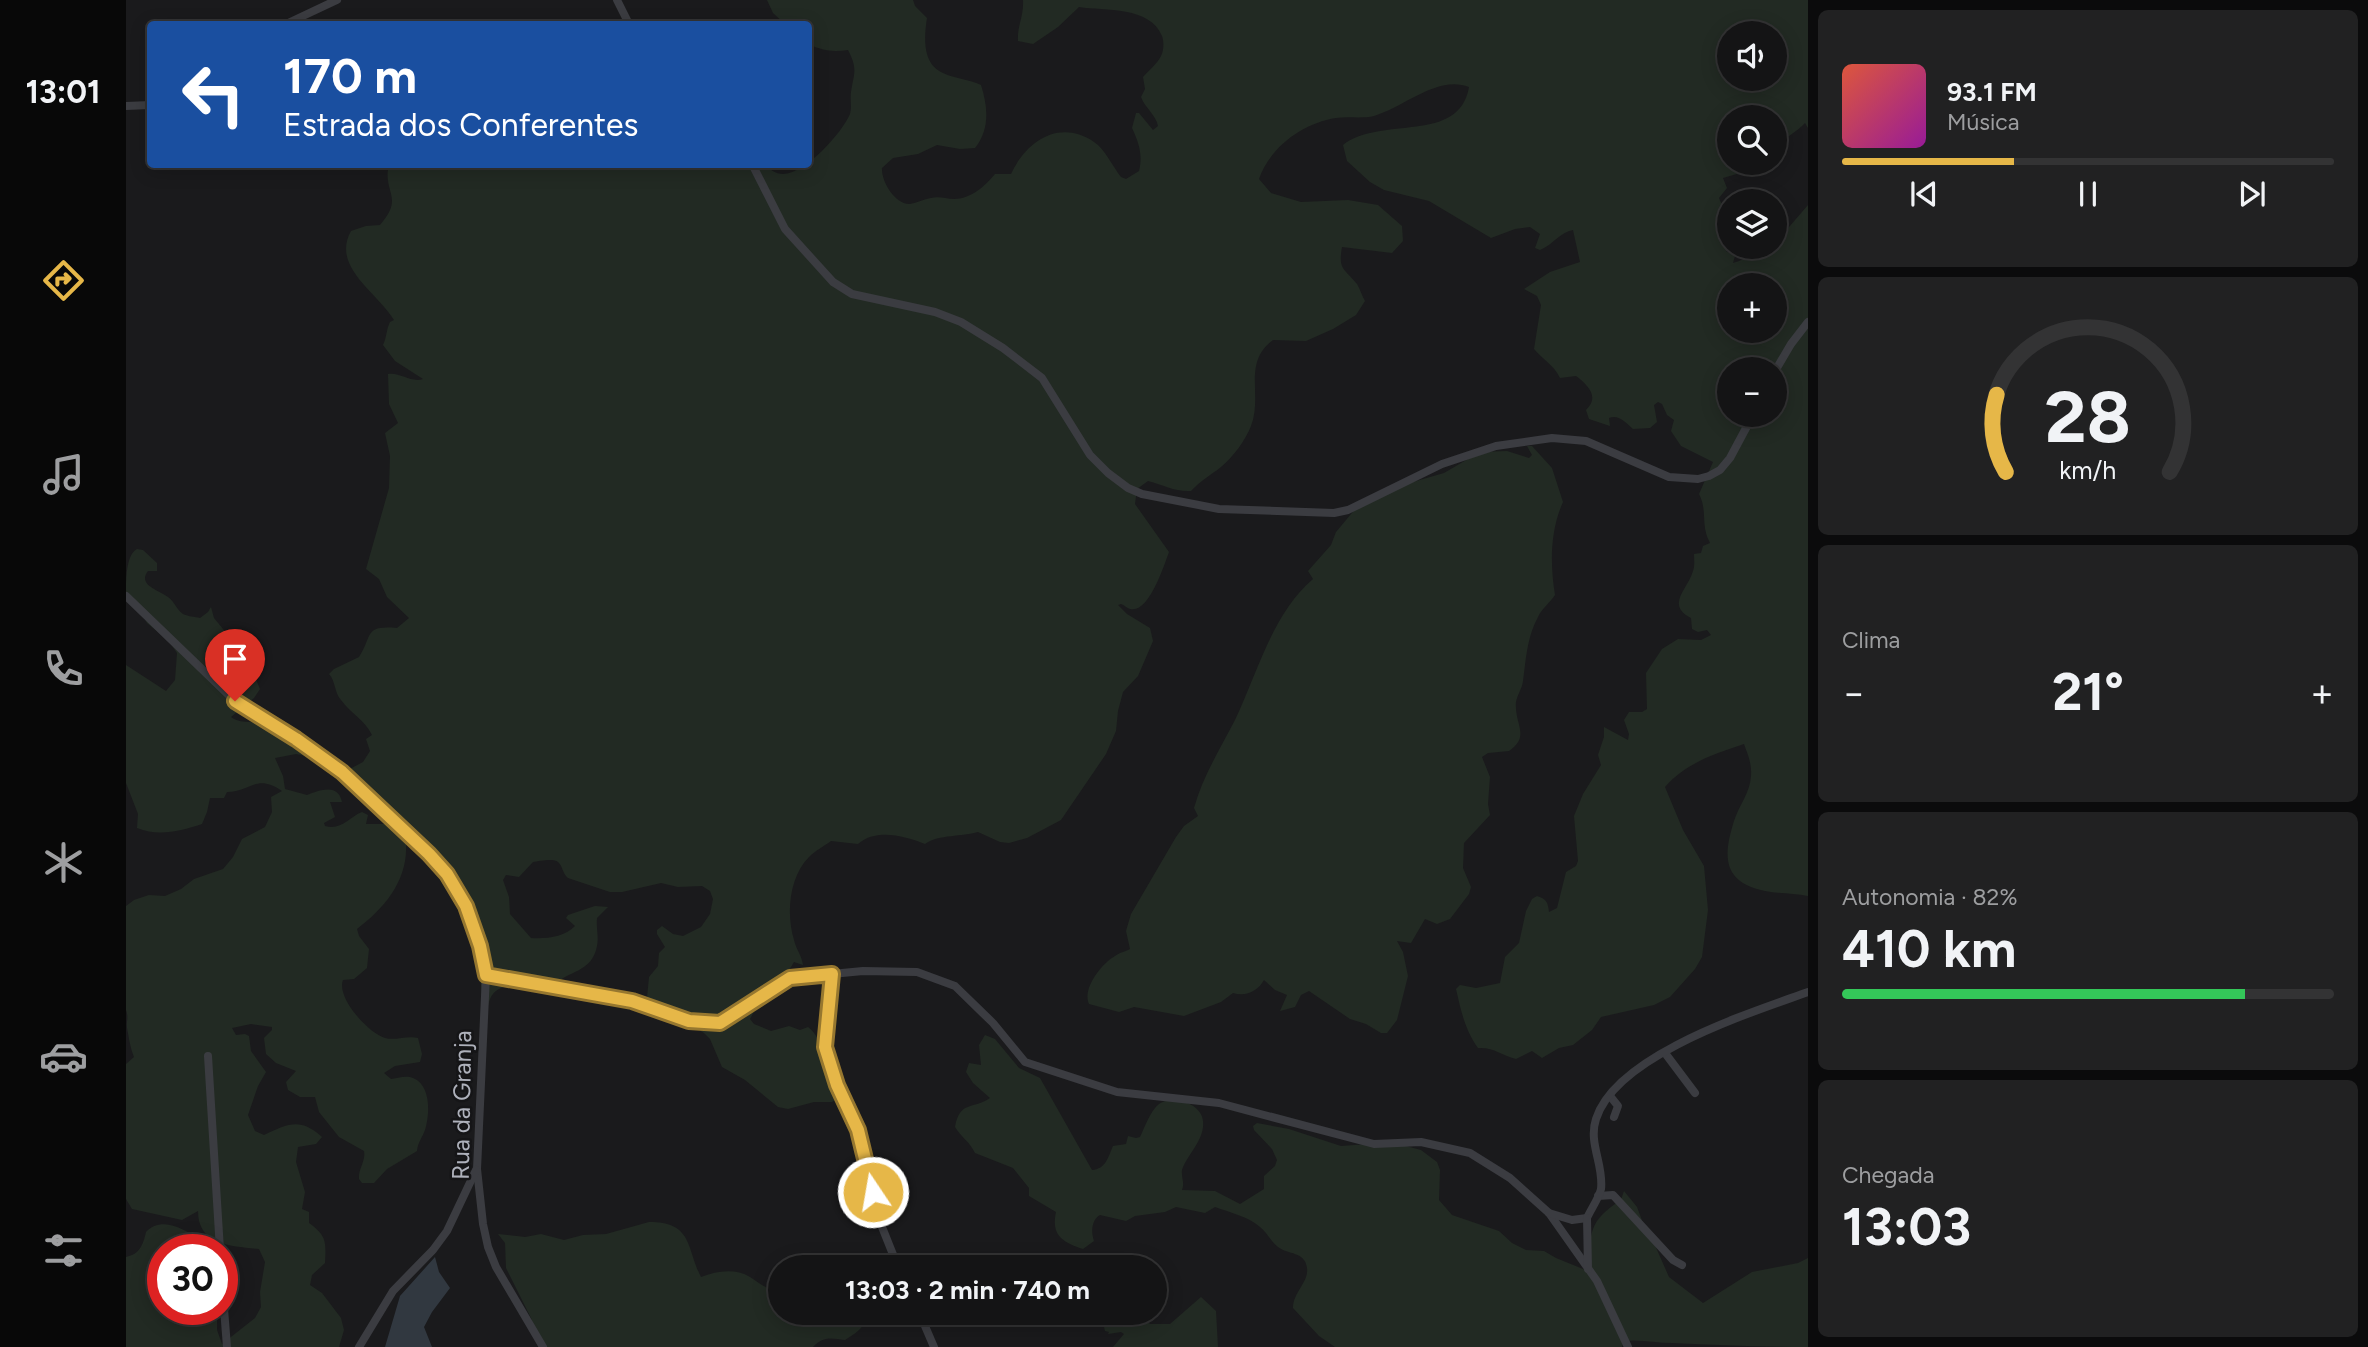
<!DOCTYPE html>
<html lang="pt">
<head>
<meta charset="utf-8">
<style>
	:root { --surface:#141415; --page:#212122; --text:#f1f3f6; --muted:#9d9ea0; --line:#333334; --accent:#e6b748 }
	body { margin:0; font-family:Figtree,sans-serif; background:var(--page); color:var(--text); height:100vh; display:flex; flex-direction:column; font-size:26px; white-space:nowrap }
	* { box-sizing:border-box; margin:0 }
	p { font-size:23px; color:var(--muted) }
	.icon { flex:none; width:38px; height:38px; fill:none; stroke:currentColor; stroke-width:2; stroke-linecap:round; stroke-linejoin:round }
	.map { position:relative; flex:1; overflow:hidden }
	.drawer { display:flex; flex-direction:column; gap:10px; padding:10px; background:#0b0b0c; width:560px }
	.drawer>* { flex:none }
	.guide { position:absolute; left:21px; top:21px; width:665px; height:147px; border-radius:7px; box-shadow:0 4px 18px #0003,0 0 0 2px var(--line); background:#1a4fa0; color:#fff; overflow:hidden }
	.fabs { position:absolute; left:1591px; top:21px; display:grid; gap:14px }
	.fabs a { display:grid; place-items:center; width:70px; height:70px; border-radius:50%; background:var(--surface); box-shadow:0 4px 18px #0003,0 0 0 2px var(--line); font-size:35px }
	.speed { position:absolute; left:21px; top:1234px; display:flex; gap:14px; font-size:35px; font-weight:700; text-align:center }
	.speed>* { display:grid; place-content:center; width:91px; height:91px; border-radius:50%; background:var(--surface); box-shadow:0 4px 18px #0003,0 0 0 2px var(--line); line-height:1 }
	.speed .limit { border:10px solid #d22; background:#fff; color:#111 }
	.pin { position:absolute; display:grid; place-items:center; width:60px; height:60px; color:#fff; margin:-72px -30px; border-radius:50% 50% 50% 0; rotate:-45deg; box-shadow:0 0 7px #0007 }
	.pin .icon { rotate:45deg }
	.me { position:absolute; width:77px; margin:-38px; rotate:348deg; stroke-linejoin:round; filter:drop-shadow(0 0 5px #0008) }
	.turn { display:flex; align-items:center; gap:24px; height:147px; padding:0 21px; font-size:32px }
	.turn .icon { width:91px; height:91px; stroke-width:2.5 }
	.turn b { display:block; font-size:49px; line-height:60px }
	.big { font-size:52px; font-weight:700; line-height:1.1 }
	.drawer .tile { flex:1; display:flex; flex-direction:column; justify-content:center; gap:10px; min-width:0; padding:0 24px; border-radius:10px; background:var(--page) }
	.drawer .dial { align-items:center; gap:0 }
	.dial svg { height:182px; overflow:visible; fill:none; stroke:var(--line); stroke-width:7; stroke-linecap:round; text-anchor:middle }
	.dial text { fill:var(--text); stroke:none }
	.song { display:flex; align-items:center; gap:21px }
	.cover { width:84px; height:84px; border-radius:10px; background:linear-gradient(135deg,hsl(10 70% 55%),hsl(300 70% 35%)) }
	.played { height:7px; border-radius:4px; background:linear-gradient(90deg,var(--accent) 35%,var(--line) 35%) }
	.keys { display:flex; justify-content:space-around; direction:ltr }
	.heat { display:flex; justify-content:space-between; align-items:center; font-size:38px; direction:ltr }
	.charge { height:10px; border-radius:5px; background:linear-gradient(90deg,#34c759 82%,var(--line) 0) }
	.trip { position:absolute; left:642px; top:1255px; width:399px; height:70px; border-radius:35px; background:var(--surface); box-shadow:0 4px 18px #0003,0 0 0 2px var(--line); font-weight:700; line-height:70px; text-align:center }
	main { display:flex; flex:1; min-height:0 }
	.tabs { display:flex; flex-direction:column; width:126px; justify-content:space-around; align-items:center; background:#080808; color:var(--muted) }
	.tabs .icon { width:49px; height:49px }
	.tabs .current { color:var(--accent) }
	.tabs b { font-size:32px; color:var(--text) }
	.map>svg:first-child { display:block }
	.green { fill:#222a23; fill-rule:evenodd }
	.water { fill:#313840 }
	.lines { fill:none; stroke-linecap:round; stroke-linejoin:round }
	.street { stroke:#3b3c41; stroke-width:8 }
	.route-casing { stroke:#96772f; stroke-width:18 }
	.route { stroke:#e6b748; stroke-width:12 }
	.labels { text-anchor:middle; stroke-width:5; stroke-linejoin:round; paint-order:stroke }
	.street-label { font-size:24px; fill:#aeb1bb; stroke:#151517 }
</style>
</head>
<body>
<main>
<nav class="tabs">
<b>13:01</b>
<svg class="icon current" aria-label="directions" viewBox="0 0 24 24"><path d="M12 3l9 9-9 9-9-9zM9 14v-3h6M13 9l2 2-2 2"/></svg>
<svg class="icon" aria-label="music" viewBox="0 0 24 24"><path d="M9 18V5l10-2v13"/><circle cx="6" cy="18" r="3"/><circle cx="16" cy="16" r="3"/></svg>
<svg class="icon" aria-label="phone" viewBox="0 0 24 24"><path d="M5 4h4l2 5-3 2q2 4 5 5l2-3 5 2v4C11 20 4 13 5 4z"/></svg>
<svg class="icon" aria-label="climate" viewBox="0 0 24 24"><path d="M12 3v18M4 7l16 10M4 17L20 7"/></svg>
<svg class="icon" aria-label="car" viewBox="0 0 24 24"><path d="M5 17H2v-5l4-1 3-4h7l3 4 3 1v5h-3M9 17h6M6 11h13"/><circle cx="7" cy="17" r="2"/><circle cx="17" cy="17" r="2"/></svg>
<svg class="icon" aria-label="filters" viewBox="0 0 24 24"><path d="M4 7h16M4 17h16"/><circle cx="9" cy="7" r="2"/><circle cx="15" cy="17" r="2"/></svg>
</nav>
<div class="map">
<svg width="1682" height="1347" viewBox="0 0 1682 1347">
	<rect width="100%" height="100%" fill="#1a1a1c"/>
	<g class="green">
		<path d="M641,0h146l2,6 12,12c-3,19 -5,46 16,55 12,6 26,6 38,12 7,22 9,44 -6,63l-15,1 -23,-4 -19,9 -25,4 -11,10c-1,13 13,37 28,36 7,-1 14,-5 21,-6 8,-2 15,1 23,1 17,0 31,-13 41,-25h16c16,-34 49,-55 83,-32 11,7 19,25 27,35l5,2 13,-8c4,-16 0,-28 -7,-43l4,-15h3l14,17 5,-4c-2,-11 -13,-18 -17,-29l4,-8 -2,-12c6,-7 14,-13 18,-21 3,-5 3,-15 1,-20 -12,-30 -57,-25 -83,-29l-21,20 -25,17 -15,-3c-1,-15 6,-25 5,-41h785v128l-3,-5c-8,9 -20,14 -28,24l-2,-2 -1,-28h-45v46h24l-13,10 -17,5 4,10 -8,10 5,12 2,41 5,3 6,-5 -4,14c16,-4 26,-16 41,-16l1,-8 8,-5 25,-29v691c-14,-3 -29,-2 -43,-5 -43,-9 -42,-35 -31,-70 5,-16 16,-28 17,-45 1,-12 -3,-21 -7,-32 -30,10 -58,19 -79,43l18,43 21,36 4,44 -6,47 -7,12 -25,28 -16,8 -53,12 -9,13 -19,15 -14,3 -17,10 -10,-7 -16,8c-15,-4 -22,-12 -38,-11 -13,-18 -17,-37 -22,-59l4,-4 16,3 24,-5 5,-26 14,-14 7,-32 6,-12 5,-3c10,3 11,7 12,16l8,-4 9,-36 10,-6 2,-5 -4,-45 9,-22 18,-29 -3,-10 6,-18v-10l24,13 1,-6 -5,-14 5,-8h13l5,-3 -1,-36 16,-24 16,-10 23,1 10,-5 -4,-5 -9,2 -6,-3 -1,-11c-26,-13 -3,-29 2,-47 2,-5 1,-12 1,-17l7,-1 2,-7 7,-3c-10,-19 -2,-32 -11,-49l14,-32 -32,-16 -10,-15 3,-11 -7,-5 -5,-11 -4,-2 -4,3 3,17 -7,6 -17,1c-7,-6 -14,-15 -24,-11l1,8 -21,-7 -3,-9c14,-13 2,-25 -10,-34l-16,2c-6,-13 -17,-18 -26,-29l7,-44 -4,-9 -13,-7 26,-17 30,-10 -7,-32c-13,2 -19,14 -33,20l-5,-2 5,-14 -10,-7 -15,2 -24,9 -62,-37 -45,-11 -14,-8 -23,-21 -4,-16c38,-30 116,0 126,-58 -32,-12 -64,20 -95,29 -13,3 -26,0 -38,2 -33,5 -66,29 -77,61l12,14 30,9 47,-2 30,5 24,21 1,15 -11,12 -50,-6c-4,23 2,21 15,37 3,5 5,12 8,17l-9,14 -23,14 -27,12 -33,-1c-31,23 -10,55 -22,86 -6,15 -18,31 -30,41 -10,8 -20,13 -30,24 -16,1 -27,-6 -43,-10l-11,8 -2,15 34,48c-5,13 -20,62 -39,57 -3,-1 -6,-4 -9,-5l-3,1 9,9 23,14 3,13 -15,35 -15,16 -5,19 -2,20 -10,23 -45,66 -34,18 -18,5 -9,-1 -22,-10c-16,5 -39,2 -53,12 -20,-8 -49,-16 -67,0l-27,-3c-7,5 -16,10 -22,16 -20,20 -23,57 -15,83 2,9 8,16 9,25l-9,-3 -15,25 -23,21 -6,11 4,5 17,7 18,-5 11,4 8,-3c16,11 25,53 27,73l-3,2h-18l-26,7 -10,-2 -33,-27 -23,-13 -12,-28 -6,-6 -24,-15 -38,-12 5,-8 2,-21 9,-11 1,-13 6,-6 -8,-13v-4l5,-4 11,8 10,2 18,-9 9,-13 3,-15 -3,-8 -8,-5 -24,1 -17,-4 -39,9h-12l-42,-14c-6,-5 -5,-12 -10,-16 -4,-4 -19,-1 -25,0l-14,15 -13,-2 -3,5 6,17 1,17 21,24c16,1 33,-1 44,-12l-9,-8 2,-3 27,-9 13,1 -11,11c-1,10 2,19 0,28 -5,27 -29,24 -44,40 -18,0 -55,-8 -63,13 -3,8 -4,19 -7,28l-3,-61 -23,-72 -13,-24 -33,-38 -58,-39 -10,-15 1,-6 19,-10 7,-11 -4,-12 6,-4c-7,-15 -22,-22 -31,-35 -7,-8 -5,-18 -12,-26l5,-5 25,-12c14,-21 4,-32 38,-29l12,-10 -22,-21 -8,-18 -13,-10 23,-81 1,-32 -5,-23 13,-10 -9,-19 -1,-30c12,-2 23,9 35,5l-28,-18 -12,-16c4,-8 3,-15 7,-23l4,-2c-17,-28 -63,-53 -43,-89l15,-5 14,-1c25,-28 2,-33 9,-60l375,-1c5,5 12,10 19,10 22,0 59,-41 67,-60 2,-7 0,-15 1,-22 3,-19 7,-23 -3,-42 -15,2 -26,1 -39,-6l-1,-20h-23l-12,-11zM1603,33h45v46h-45zM1603,285h45v46h-45zM1603,369h45v46h-45z"/>
		<path d="M1401,446h5l20,22 11,34c-13,29 -13,62 -8,93 -5,8 -13,13 -17,22 -11,20 -12,42 -15,64 -1,8 -6,14 -7,21 -2,22 15,34 -7,49l-21,2 -6,4 8,20 -2,27 2,11 -26,28 -1,25 8,19 -2,7 -19,25 -13,5 -12,-5 -14,24 -14,-2 6,11 5,24 -11,44 -10,13h-6l-15,-9 -16,-5 -41,-28 -8,4 -6,12 -15,4 7,-16 -12,-5 -11,-10c-6,11 -18,17 -31,13l-12,9 -37,14 -50,-9 -15,5 -30,-8c-7,-15 12,-40 26,-48 5,-4 10,-4 15,-7l-4,-18 5,-17 45,-77 8,-11 14,-10 -4,-8c9,-32 26,-59 41,-88 23,-48 37,-106 78,-141l-5,-8 23,-26 5,-13 20,-24 43,-22 45,-13 36,-21 27,-1 22,7 3,-3z"/>
		<path d="M11,549l6,1 14,13v8h-9c-11,14 11,19 20,26 6,4 9,13 15,17 4,2 12,3 17,4l8,-6 3,-5 3,11 18,22 7,14 10,9 11,26 -6,9 -23,19c7,6 17,4 26,6 20,6 37,20 54,32v2l-15,-3 -21,4 8,18 2,13 22,6c13,-5 31,-12 35,7h-12l5,15 -11,6 1,3c16,5 24,-9 37,-14l6,3 -2,9h19l21,20c2,36 -21,64 -49,85l2,7 10,13 -2,19 -13,11 -11,1c-7,17 25,53 42,58 11,3 22,-3 33,0l4,16 -2,8 -25,4 -11,7 7,6c6,-1 16,-4 22,-1 18,7 17,36 12,52 -3,8 -7,12 -8,21l-30,18 -13,14h-12l-3,-4c-1,-10 7,-18 5,-28l-25,-14 -20,-25 -4,-15h-15l-12,-7 -2,-8 10,-11 -20,-8 -10,-9 -2,-16 8,-8v-3l-21,-3 -19,4 4,7 9,-1 4,2 2,15 15,21 -8,14 -10,29 7,16 9,4c24,-11 36,-18 58,2l-6,7 -18,3 -2,15 9,30 -3,17 7,3v11c18,13 17,19 16,40l-13,12 -2,10 12,8 19,25 3,12 -5,17h-213v-90c14,-3 17,-12 20,-25 19,-20 48,4 66,16l-49,2v59h54v21l5,14 33,-26 6,-11 -1,-15 5,-30 -6,-13c-27,-3 -61,-3 -61,-38l-16,9 -50,-11 -6,-10v-135l8,-7c-4,-10 -5,-19 -7,-29 -1,-7 2,-10 -1,-18v-104l8,-6 15,-5 16,1 16,-7 13,-10 29,-10 10,-12 9,-18 23,-12 7,-15 -1,-15 11,-6c-26,-18 -31,1 -55,1l-3,6h-14l-3,14 -5,12c-22,7 -43,13 -65,4l1,-14 -12,-31v-118l40,26 9,-11 2,-27 -8,-12 -22,-18 -7,-13 -14,-16c0,-15 0,-39 11,-45z"/>
		<path d="M859,1035l10,4 24,29 21,10 52,92c14,-1 16,-13 21,-24l13,-2 2,-8 8,2 4,-1c5,-10 10,-26 19,-33 14,-10 43,0 44,17 2,19 -15,32 -21,49 -1,8 3,12 0,20l33,1 25,13 24,-15v-13l11,-10 2,-6 -5,-11 -18,-19 -1,-4 4,-3 32,6 52,17 41,-3 20,2 19,5 16,12 3,8 -1,30 13,15 47,16 13,12 14,7 18,1 12,7 32,13c3,-38 -1,-49 33,-71l3,-9 13,16 12,32 5,4 15,34 34,26 49,-31 46,-9 10,-5v89c-45,0 -90,-2 -136,-4 -16,0 -32,-4 -48,-2l-2,6h-287l-16,-11 -26,-28c0,-16 16,-26 14,-40 -2,-17 -19,-13 -29,-21 -7,-5 -11,-15 -18,-20 -11,-10 -31,-15 -45,-20l-10,6 -29,-6 -11,5 -30,4 -9,5 -26,-6c-9,5 -9,18 -6,26l-11,8c-21,-7 -32,-14 -27,-37l-27,-16v-8l-16,-20 -38,-15c-5,-11 -14,-16 -20,-26 5,-27 18,-17 35,-29l-17,-15 -7,-11 3,-9 12,2 -2,-20z"/>
		<path d="M523,1222c44,0 37,25 52,55 16,-6 34,-9 49,0 11,7 17,13 30,15v20l83,1c6,13 -7,20 -18,27 -14,-2 -22,-4 -32,7h-272l-10,-29 -25,-50 -1,-25 -7,-9 27,3 16,-3 23,6 19,-5 23,-1z"/>
		<path d="M1075,1297l15,14 2,36h-105l11,-13 -3,-2 -13,2 1,-2 -4,-1 -1,-4c5,-6 7,-7 15,-10 17,-6 18,-7 31,7h20z"/>
	</g>
	<path class="water" d="M309,1257l4,15 11,16 -18,24 -8,15 8,20h-47l15,-51z"/>
	<g class="lines">
		<g class="street">
			<path d="M491,0l12,24"/>
			<path d="M160,24l51,-24"/>
			<path d="M0,106l24,-1"/>
			<path d="M626,164l33,65 48,53 19,12 83,18 26,10 42,26 39,30 48,77 18,18 20,15 14,6 77,15 115,4 14,-3 94,-46 54,-18 56,-8 34,3 83,36 29,2 11,-3 11,-6 10,-12 23,-43"/>
			<path d="M1648,373l17,-29 17,-22"/>
			<path d="M0,596l109,105 62,38 45,33 87,82 18,20 19,32 14,40 6,29 -9,194 6,55 5,23 8,20 47,80"/>
			<path d="M706,974l-7,73 12,38 21,45 18,82 22,55"/>
			<path d="M360,975l146,26 57,20 31,2 70,-45 73,-7 54,1 38,14 38,37 32,39 92,30 102,11 155,41 47,-2 49,11 40,25 39,35 48,68 31,66"/>
			<path d="M1539,1053l30,40"/>
			<path d="M82,1056l12,194"/>
			<path d="M1484,1096l8,10 -4,11"/>
			<path d="M1472,1196l15,-1 60,65 9,5"/>
			<path d="M1423,1213l23,7 15,-2"/>
			<path d="M1461,1218c4,-9 12,-20 14,-29 3,-24 -13,-46 -5,-70 20,-64 154,-106 212,-127"/>
			<path d="M1461,1218l1,51"/>
			<path d="M96,1283l5,64"/>
			<path d="M793,1312l15,35"/>
			<path d="M233,1347l34,-56 40,-41 14,-19 29,-61"/>
		</g>
	</g>
	<g class="lines">
		<defs>
			<path id="route" d="M109,701l61,38 46,33 87,82 18,20 19,32 14,40 6,29 146,26 57,20 31,2 70,-45 42,-4 -7,73 12,38 21,45 15,62"/>
		</defs>
		<use href="#route" class="route-casing"/>
		<use href="#route" class="route"/>
	</g>
	<g class="labels">
		<g class="street-label">
			<text transform="translate(336 1105) rotate(-89)" y="8">Rua da Granja</text>
		</g>
	</g>
</svg>
<div class="fabs">
<a><svg class="icon" aria-label="sound" viewBox="0 0 24 24"><path d="M4 9h4l5-4v14l-5-4H4zM17 9q2 3 0 6"/></svg></a>
<a><svg class="icon" aria-label="search" viewBox="0 0 24 24"><circle cx="10" cy="10" r="6"/><path d="M15 15l6 6"/></svg></a>
<a><svg class="icon" aria-label="layers" viewBox="0 0 24 24"><path d="M12 4l9 5-9 5-9-5zM3 14l9 5 9-5"/></svg></a>
<a>+</a>
<a>−</a>
</div>
<div class="speed"><div class="limit">30</div></div>
<div class="pin" style="left:109px;top:701px;background:#d93025"><svg class="icon" aria-label="arrive" viewBox="0 0 24 24"><path d="M6 21V4h12l-3 4 3 4H6"/></svg></div>
<svg class="me" style="left:747px;top:1192px" viewBox="-20 -20 40 40"><circle r="17" fill="#e6b748" stroke="#fff" stroke-width="3"/><path d="M0-11L8 9 0 5-8 9z" fill="#fff"/></svg>
<div class="trip">13:03 · 2 min · 740 m</div>
<div class="guide">
<div class="turn"><svg class="icon" aria-label="left" viewBox="0 0 24 24"><path d="M17 20v-9H6M10 6l-5 5 5 5"/></svg><div><b>170 m</b>Estrada dos Conferentes</div></div>
</div>
</div>
<section class="drawer">
<div class="tile">
<div class="song"><i class="cover"></i><div><b>93.1 FM</b><p>Música</p></div></div>
<div class="played"></div>
<div class="keys"><svg class="icon" aria-label="previous" viewBox="0 0 24 24"><path d="M18 5L8 12l10 7zM5 5v14"/></svg><svg class="icon" aria-label="pause" viewBox="0 0 24 24"><path d="M8 5v14M16 5v14"/></svg><svg class="icon" aria-label="next" viewBox="0 0 24 24"><path d="M6 5l10 7-10 7zM19 5v14"/></svg></div>
</div>
<div class="tile dial"><svg viewBox="0 0 100 80">
<path d="M14 69A42 42 0 1 1 86 69"/>
<path d="M14 69A42 42 0 0 1 10 35" stroke="#e6b748"/>
<text x="50" y="56" font-size="32" font-weight="700">28</text>
<text x="50" y="72" font-size="11">km/h</text>
</svg></div>
<div class="tile"><p>Clima</p>
<div class="heat"><a>−</a><b class="big">21°</b><a>+</a></div>
</div>
<div class="tile"><p>Autonomia · 82%</p><b class="big">410 km</b><div class="charge"></div></div>
<div class="tile"><p>Chegada</p><b class="big">13:03</b></div>
</section>
</main>
</body>
</html>
